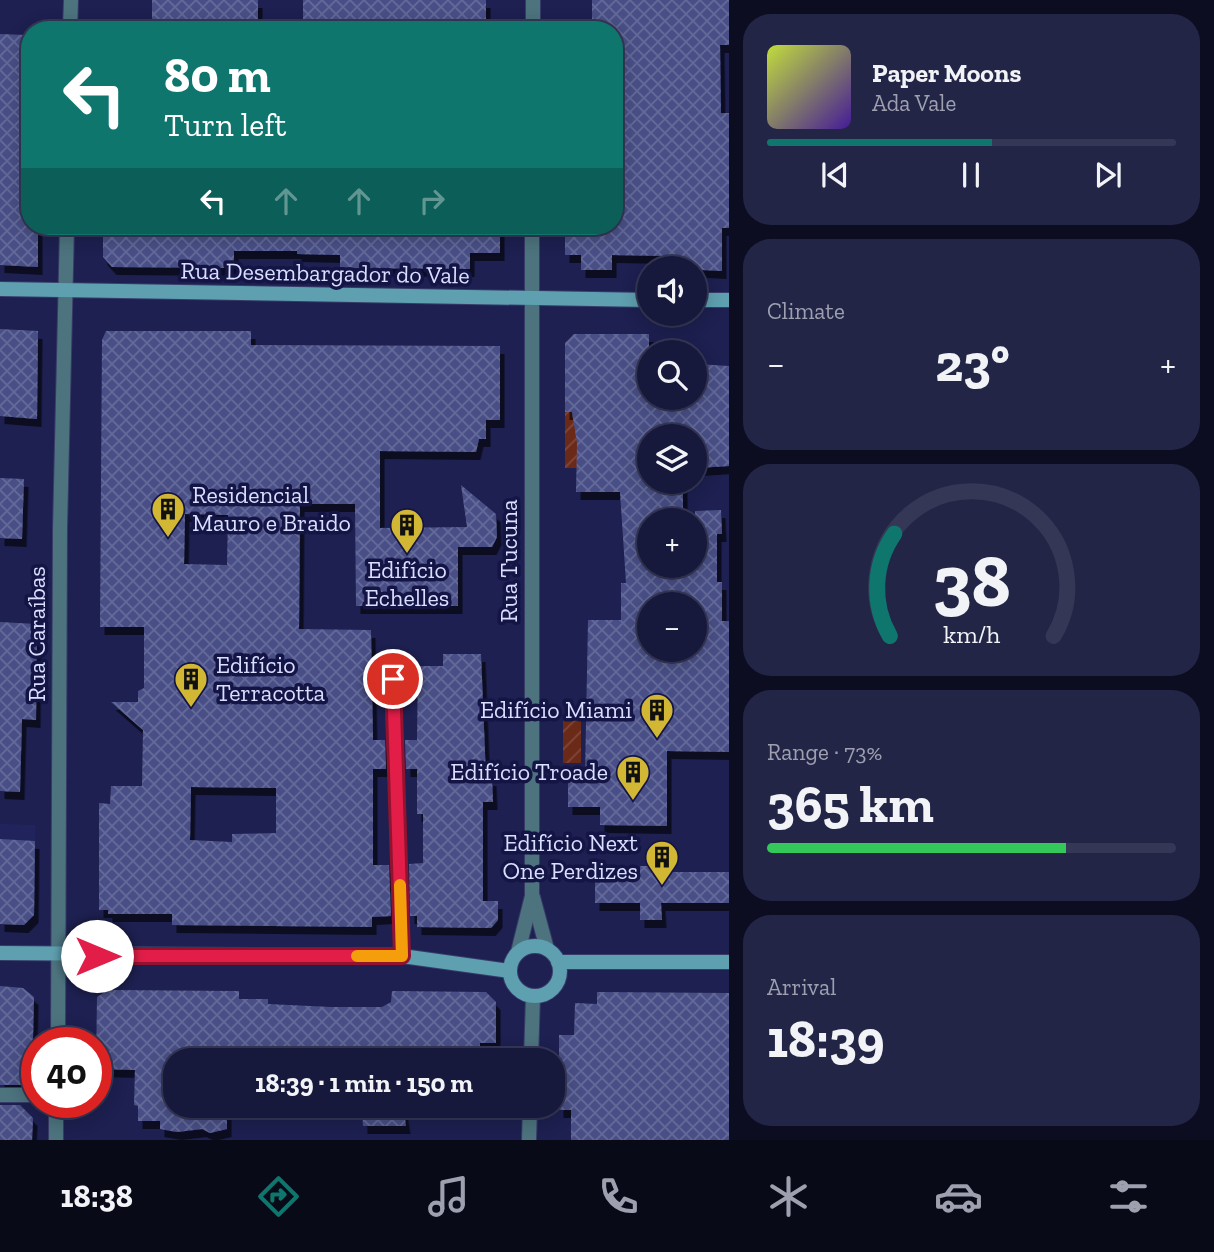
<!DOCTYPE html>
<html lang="en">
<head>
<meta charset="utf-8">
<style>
	:root { --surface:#16183c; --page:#232547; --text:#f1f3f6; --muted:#9ea0af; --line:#353756; --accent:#0f766e }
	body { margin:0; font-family:"Zilla Slab",serif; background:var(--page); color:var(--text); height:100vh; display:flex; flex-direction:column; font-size:26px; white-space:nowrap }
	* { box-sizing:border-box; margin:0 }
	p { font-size:23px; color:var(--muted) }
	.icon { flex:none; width:38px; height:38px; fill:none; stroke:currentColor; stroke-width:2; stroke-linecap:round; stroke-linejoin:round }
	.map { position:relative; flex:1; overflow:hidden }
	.drawer { display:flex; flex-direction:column; gap:14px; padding:14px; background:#0c0d21; width:485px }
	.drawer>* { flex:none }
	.guide { position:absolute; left:21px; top:21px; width:602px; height:214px; border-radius:28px; box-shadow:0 4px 18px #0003,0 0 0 2px var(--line); background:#0f766e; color:#fff; overflow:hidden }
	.controls { position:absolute; left:637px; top:256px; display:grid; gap:14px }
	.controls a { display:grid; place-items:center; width:70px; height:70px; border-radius:50%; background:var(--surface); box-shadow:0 4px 18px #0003,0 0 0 2px var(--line); font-size:35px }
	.speed { position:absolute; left:21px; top:1027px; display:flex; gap:14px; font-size:35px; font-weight:700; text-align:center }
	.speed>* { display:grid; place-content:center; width:91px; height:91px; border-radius:50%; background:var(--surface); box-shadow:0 4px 18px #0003,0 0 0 2px var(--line); line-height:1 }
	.speed .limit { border:10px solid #d22; background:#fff; color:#111 }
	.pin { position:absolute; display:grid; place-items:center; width:60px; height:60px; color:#fff; margin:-30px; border:4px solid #fff; border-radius:50%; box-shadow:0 2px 7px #0007 }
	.me { position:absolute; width:77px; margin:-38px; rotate:90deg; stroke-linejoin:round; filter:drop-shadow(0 0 5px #0008) }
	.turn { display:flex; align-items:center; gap:24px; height:147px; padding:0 28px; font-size:32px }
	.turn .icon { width:91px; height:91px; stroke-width:2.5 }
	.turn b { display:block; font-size:49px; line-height:60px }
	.lanes { display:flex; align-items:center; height:66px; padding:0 28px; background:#0003; justify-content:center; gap:35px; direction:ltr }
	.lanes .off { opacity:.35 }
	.big { font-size:52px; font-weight:700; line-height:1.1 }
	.drawer .widget { flex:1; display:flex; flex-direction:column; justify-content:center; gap:10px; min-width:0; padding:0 24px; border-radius:28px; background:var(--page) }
	.drawer .dial { align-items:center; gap:0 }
	.dial svg { height:182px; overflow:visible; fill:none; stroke:var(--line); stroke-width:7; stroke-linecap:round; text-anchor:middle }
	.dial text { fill:var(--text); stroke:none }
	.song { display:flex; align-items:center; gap:21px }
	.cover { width:84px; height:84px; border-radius:10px; background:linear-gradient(135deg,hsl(70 70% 55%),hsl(260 70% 35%)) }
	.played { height:7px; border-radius:4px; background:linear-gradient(90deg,var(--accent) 55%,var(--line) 55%) }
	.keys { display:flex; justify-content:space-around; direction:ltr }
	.heat { display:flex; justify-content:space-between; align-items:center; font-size:38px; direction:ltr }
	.charge { height:10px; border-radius:5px; background:linear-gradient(90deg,#34c759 73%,var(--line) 0) }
	.trip { position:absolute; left:163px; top:1048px; width:402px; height:70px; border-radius:28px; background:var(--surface); box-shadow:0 4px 18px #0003,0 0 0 2px var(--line); font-weight:700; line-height:70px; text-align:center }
	.menu { display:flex; height:112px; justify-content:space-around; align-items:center; background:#090a18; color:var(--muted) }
	.menu .icon { width:49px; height:49px }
	.menu .active { color:var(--accent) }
	.menu b { font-size:32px; color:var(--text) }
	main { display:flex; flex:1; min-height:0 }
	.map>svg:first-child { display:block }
	.built { fill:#21245c }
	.garden { fill:url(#garden-furrows) }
	.building { fill:url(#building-cross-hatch); fill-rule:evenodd; filter:url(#shadow) }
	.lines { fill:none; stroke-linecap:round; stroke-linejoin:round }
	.street-casing { stroke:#373b68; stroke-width:16 }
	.secondary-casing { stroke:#373b68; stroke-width:16 }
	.street { stroke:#4c737e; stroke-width:14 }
	.secondary { stroke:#5e9fb0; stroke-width:14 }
	.route-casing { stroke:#92132f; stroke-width:18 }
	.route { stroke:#e11d48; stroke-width:12 }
	.slow { stroke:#f59e0b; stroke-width:12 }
	.labels { text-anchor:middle; stroke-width:7; stroke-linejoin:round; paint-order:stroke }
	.street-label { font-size:24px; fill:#d9dfff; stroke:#141545 }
	.poi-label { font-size:24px; fill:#d9dfff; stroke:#141545; text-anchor:end }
</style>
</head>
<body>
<main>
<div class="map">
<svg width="730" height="1140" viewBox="0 0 730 1140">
	<defs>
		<pattern id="garden-furrows" width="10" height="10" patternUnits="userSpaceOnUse" patternTransform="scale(1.75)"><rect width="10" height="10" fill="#6b2a18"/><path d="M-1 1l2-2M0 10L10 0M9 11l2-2" fill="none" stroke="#80483b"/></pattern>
		<pattern id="building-cross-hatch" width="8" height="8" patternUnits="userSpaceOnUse" patternTransform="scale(1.75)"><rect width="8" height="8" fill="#495086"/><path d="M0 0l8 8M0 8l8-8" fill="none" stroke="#636998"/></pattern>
		<filter id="shadow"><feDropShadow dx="4.5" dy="8" stdDeviation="0" flood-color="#0009"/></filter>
	</defs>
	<rect width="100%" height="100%" fill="#1d2050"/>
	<path class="built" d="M0,824l35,1v16l-35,-1z"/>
	<g class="garden">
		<path d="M565,412h13l-1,56h-12z"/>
		<rect x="563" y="716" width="18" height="47"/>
	</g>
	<g class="building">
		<rect x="152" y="0" width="106" height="30"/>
		<path d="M303,0h183v25h-86v5h-97z"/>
		<path d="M592,0h137v45h-9l1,68h8v115h-7v43l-58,-3v-12l-52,-1v15h-31v-15h-16v-29h49v-196h-22z"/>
		<path d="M0,34l26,1v131h4v60h8v41l-38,-2z"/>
		<path d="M103,226h397v27h-30v16l-130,-1v-13l-43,-1v-3h-63v17l-122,-1 -9,-10z"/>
		<path d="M0,329l38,2 -1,88 -37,-3z"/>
		<path d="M106,331h145v14l249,1v74h-14v19h-7l-3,13 -96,-1v77l87,-1 -6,-42 35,29 1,23 -5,10h-34v59h-102l-1,-102h-55l-1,125 72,1 2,110h12l1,29h-13v96h16l2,51 -19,1v10l-200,-2v-11h-64v-4h-9v-107l11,1 1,-18h31l1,-56 -32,-28h27v-11l6,-3v-61h-44l2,-287zM185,514l43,1 -1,50 -43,-1zM191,787l85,1v45l-44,1v8l-42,-2z"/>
		<path d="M574,334h75v63h49v-33l31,2v100l-32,2v-32h-48v45h34v39h-34v45h46v-54l26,-1 1,24h-5v48h5v39h7v131l-62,-1v75l-67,-1v-18h-32v-32l17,1 3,-156h33v-37h5l-6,-91h-44l1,-49 -5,-31h-7v-69zM649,604h46v45h-46z"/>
		<path d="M0,478l24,1 -2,60 -22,-1z"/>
		<path d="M0,622l37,2 -1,96 -14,-1 -2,73 -20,-1z"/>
		<path d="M443,654h38l5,124h6l1,24h-10v99h15v19l-7,8 -74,-1v-11h-7l-1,-52 14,-1v-49h-6v-45h-11l-1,-29h12l1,-74h25z"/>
		<path d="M0,839l35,2 -1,74 -10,10 -24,-1z"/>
		<path d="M640,866h21v6h68v31h-68l1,17h-22v-17h-45v-31h45z"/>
		<path d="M0,986l23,2 11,9 -2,82 -7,6h-25z"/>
		<path d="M108,990l131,1v8h29v5l63,3h51l9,-5 1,-11 94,1 10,10v41h-16v17h-305v46h52v23l-17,4 -8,-4 -25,3 -17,-3v-8h-22v-15l-4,-1 1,-35 -39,-1 1,-72z"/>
		<path d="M597,992l132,1v147h-158v-30h-12v-75h15l1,-32 22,1z"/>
		<path d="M0,1105h20l13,13 -1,22h-32z"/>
		<path d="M362,1106h41l3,20h-43z"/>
	</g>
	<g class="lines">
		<defs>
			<g id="street">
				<path d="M70,30l1,-30"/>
				<path d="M533,30v-30"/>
				<path d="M393,679l9,277"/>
				<path d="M533,897l14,52"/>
				<path d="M518,952l14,-56v-670"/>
				<path d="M58,1043l2,-514 7,-303"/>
				<path d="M531,1060l2,-64"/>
				<path d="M0,1095h37"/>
				<path d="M56,1140v-38"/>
				<path d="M529,1140l1,-34"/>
			</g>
			<g id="secondary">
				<path d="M0,289l649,11"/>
				<path d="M695,300h35"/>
				<circle cx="535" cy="971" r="25"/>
				<path d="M0,953l402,3 108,15"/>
				<path d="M558,962h172"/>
			</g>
		</defs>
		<use href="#street" class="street-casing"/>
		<use href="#secondary" class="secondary-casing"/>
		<use href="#street" class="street"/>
		<use href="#secondary" class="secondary"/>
	</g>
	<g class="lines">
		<defs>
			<path id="route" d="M97,956h305l-9,-277"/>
		</defs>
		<use href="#route" class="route-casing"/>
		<use href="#route" class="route"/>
		<path class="slow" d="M357,956h45l-2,-71"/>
	</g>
	<defs>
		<symbol id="building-pin" viewBox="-11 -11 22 30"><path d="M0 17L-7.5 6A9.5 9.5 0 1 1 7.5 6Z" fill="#d2b735" stroke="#141545"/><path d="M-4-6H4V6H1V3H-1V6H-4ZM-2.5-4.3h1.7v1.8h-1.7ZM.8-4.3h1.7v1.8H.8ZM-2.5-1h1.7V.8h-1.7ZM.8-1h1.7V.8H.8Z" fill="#111"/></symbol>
	</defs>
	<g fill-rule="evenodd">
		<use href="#building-pin" x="149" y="490" width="38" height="52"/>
		<use href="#building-pin" x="388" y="506" width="38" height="52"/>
		<use href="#building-pin" x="172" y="660" width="38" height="52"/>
		<use href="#building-pin" x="638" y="691" width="38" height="52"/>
		<use href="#building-pin" x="614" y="753" width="38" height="52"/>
		<use href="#building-pin" x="643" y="838" width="38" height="52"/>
	</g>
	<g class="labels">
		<g class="street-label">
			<text transform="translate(325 273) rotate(1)" y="8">Rua Desembargador do Vale</text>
			<text transform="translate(509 561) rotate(-90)" y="8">Rua Tucuna</text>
			<text transform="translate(37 634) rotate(-90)" y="8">Rua Caraíbas</text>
		</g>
		<g class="poi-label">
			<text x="192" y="503" text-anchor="start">Residencial<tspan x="192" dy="28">Mauro e Braido</tspan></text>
			<text x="407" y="578" text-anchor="middle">Edifício<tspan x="407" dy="28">Echelles</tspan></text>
			<text x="216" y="673" text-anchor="start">Edifício<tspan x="216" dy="28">Terracotta</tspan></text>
			<text x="632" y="718">Edifício Miami</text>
			<text x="608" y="780">Edifício Troade</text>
			<text x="638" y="851">Edifício Next<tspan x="638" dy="28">One Perdizes</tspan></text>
		</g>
	</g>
</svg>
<div class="controls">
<a><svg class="icon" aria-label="sound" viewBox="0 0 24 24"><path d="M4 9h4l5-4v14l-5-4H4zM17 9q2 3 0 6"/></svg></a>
<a><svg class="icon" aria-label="search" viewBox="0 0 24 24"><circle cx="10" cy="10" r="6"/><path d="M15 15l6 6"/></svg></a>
<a><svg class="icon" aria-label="layers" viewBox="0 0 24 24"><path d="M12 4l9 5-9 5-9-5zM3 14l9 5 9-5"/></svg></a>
<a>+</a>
<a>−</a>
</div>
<div class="speed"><div class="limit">40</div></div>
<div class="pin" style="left:393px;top:679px;background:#d93025"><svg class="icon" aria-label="arrive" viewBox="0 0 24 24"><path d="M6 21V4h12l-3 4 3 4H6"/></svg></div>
<svg class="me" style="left:97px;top:956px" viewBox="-20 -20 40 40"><circle r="19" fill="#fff"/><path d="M0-13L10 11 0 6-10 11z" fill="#e11d48"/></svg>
<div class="trip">18:39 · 1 min · 150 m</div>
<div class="guide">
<div class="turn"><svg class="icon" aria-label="left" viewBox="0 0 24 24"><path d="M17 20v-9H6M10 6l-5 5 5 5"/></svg><div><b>80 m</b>Turn left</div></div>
<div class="lanes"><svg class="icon" aria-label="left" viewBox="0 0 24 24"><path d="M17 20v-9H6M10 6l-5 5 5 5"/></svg><svg class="icon off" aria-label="ahead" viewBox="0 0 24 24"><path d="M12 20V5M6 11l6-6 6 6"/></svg><svg class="icon off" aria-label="ahead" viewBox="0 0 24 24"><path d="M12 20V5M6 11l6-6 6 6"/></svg><svg class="icon off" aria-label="right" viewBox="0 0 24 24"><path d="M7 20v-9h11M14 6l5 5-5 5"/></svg></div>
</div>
</div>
<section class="drawer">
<div class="widget">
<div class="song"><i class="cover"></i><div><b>Paper Moons</b><p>Ada Vale</p></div></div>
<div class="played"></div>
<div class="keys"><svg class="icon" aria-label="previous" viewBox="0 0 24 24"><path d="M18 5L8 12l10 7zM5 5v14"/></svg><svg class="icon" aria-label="pause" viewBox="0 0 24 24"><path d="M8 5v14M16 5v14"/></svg><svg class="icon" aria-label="next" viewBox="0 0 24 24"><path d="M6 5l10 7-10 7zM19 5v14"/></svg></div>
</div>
<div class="widget"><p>Climate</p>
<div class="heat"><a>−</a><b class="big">23°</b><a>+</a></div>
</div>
<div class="widget dial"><svg viewBox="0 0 100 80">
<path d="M14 69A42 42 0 1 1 86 69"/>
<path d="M14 69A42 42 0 0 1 16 24" stroke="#0f766e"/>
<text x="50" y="56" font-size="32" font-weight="700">38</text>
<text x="50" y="72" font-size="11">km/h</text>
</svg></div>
<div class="widget"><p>Range · 73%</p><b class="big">365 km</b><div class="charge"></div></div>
<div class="widget"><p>Arrival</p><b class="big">18:39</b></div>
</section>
</main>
<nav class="menu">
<b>18:38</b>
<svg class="icon active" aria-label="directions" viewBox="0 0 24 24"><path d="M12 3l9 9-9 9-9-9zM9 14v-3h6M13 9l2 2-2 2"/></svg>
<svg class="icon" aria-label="music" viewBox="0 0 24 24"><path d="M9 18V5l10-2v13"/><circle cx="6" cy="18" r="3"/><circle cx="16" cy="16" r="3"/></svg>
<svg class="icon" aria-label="phone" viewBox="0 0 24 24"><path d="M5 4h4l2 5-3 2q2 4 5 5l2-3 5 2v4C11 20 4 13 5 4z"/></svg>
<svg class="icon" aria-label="climate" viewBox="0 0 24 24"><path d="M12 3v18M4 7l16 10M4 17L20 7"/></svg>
<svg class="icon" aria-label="car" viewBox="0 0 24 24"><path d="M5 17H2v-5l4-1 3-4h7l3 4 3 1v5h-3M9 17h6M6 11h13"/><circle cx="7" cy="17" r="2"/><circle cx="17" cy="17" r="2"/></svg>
<svg class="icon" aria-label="filters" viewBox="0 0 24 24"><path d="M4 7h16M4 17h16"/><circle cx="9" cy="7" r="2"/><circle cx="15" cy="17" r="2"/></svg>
</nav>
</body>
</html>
